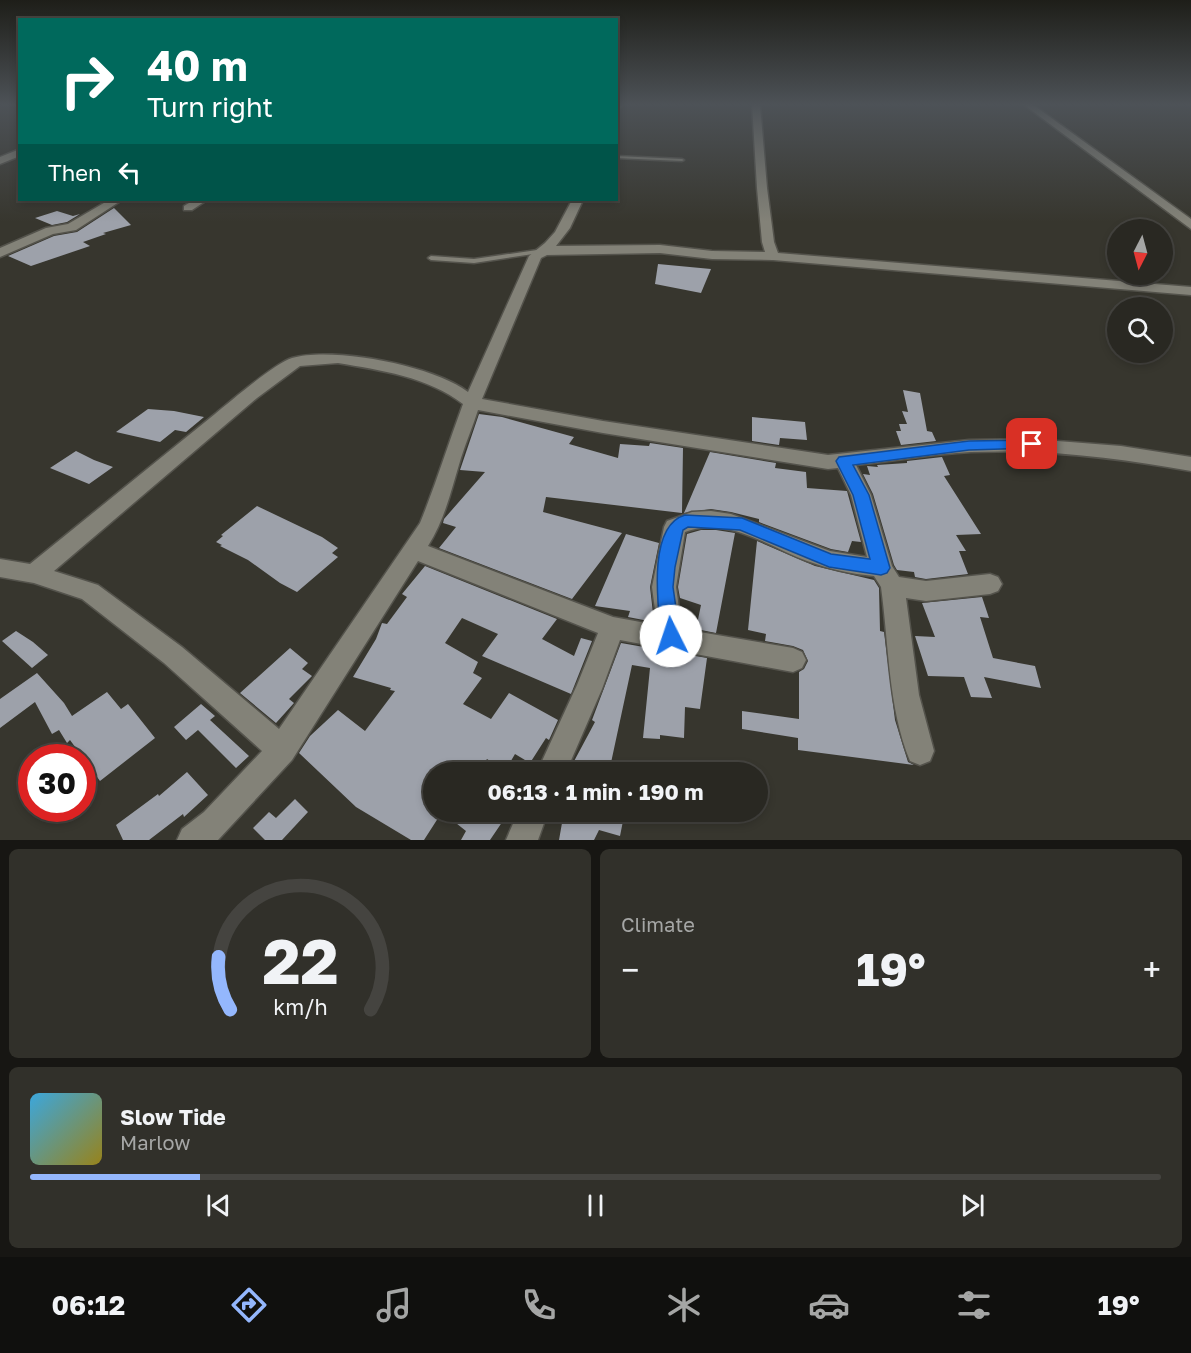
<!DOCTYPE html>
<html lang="en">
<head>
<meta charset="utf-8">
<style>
	:root { --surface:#292822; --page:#31302a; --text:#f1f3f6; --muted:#a5a6a5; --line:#454440; --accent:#94b7fd }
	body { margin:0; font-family:"Golos Text",sans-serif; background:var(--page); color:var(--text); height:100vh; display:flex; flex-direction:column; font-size:22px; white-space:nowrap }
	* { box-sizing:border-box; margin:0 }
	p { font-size:20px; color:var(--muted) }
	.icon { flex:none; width:33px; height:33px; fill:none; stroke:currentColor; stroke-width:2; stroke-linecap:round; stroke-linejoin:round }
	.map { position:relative; height:840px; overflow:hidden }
	.panel { display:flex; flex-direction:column; gap:9px; padding:9px; background:#171613; flex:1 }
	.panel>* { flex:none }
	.top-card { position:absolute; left:18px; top:18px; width:600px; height:183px; border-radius:0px; box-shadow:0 3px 9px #0003,0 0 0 2px var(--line); background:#00695c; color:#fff; overflow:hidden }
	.needle { width:39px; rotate:186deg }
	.fabs { position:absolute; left:1107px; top:219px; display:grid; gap:12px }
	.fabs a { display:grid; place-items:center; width:66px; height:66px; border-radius:50%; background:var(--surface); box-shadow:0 3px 9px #0003,0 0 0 2px var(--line); font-size:30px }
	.speed { position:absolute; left:18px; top:744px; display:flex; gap:12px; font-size:30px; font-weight:700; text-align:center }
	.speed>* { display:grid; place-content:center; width:78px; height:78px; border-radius:50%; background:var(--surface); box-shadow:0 3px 9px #0003,0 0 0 2px var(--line); line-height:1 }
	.speed .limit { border:9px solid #d22; background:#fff; color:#111 }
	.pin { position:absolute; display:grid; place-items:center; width:51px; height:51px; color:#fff; margin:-26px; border-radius:12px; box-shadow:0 3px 9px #0006 }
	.me { position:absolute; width:66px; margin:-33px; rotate:356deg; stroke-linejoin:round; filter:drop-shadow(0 0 4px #0008) }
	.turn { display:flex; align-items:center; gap:21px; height:126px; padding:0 30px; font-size:27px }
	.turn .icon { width:78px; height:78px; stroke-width:2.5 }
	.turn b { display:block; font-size:42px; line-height:51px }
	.then { display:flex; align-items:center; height:57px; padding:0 30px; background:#0003; gap:12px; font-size:22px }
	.big { font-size:45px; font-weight:700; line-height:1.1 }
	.panel .widget { flex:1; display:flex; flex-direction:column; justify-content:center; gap:9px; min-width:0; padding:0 21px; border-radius:9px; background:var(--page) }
	.panel .dial { align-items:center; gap:0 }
	.dial svg { height:156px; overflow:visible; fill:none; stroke:var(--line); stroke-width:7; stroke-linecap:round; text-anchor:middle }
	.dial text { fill:var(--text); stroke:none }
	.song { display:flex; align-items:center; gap:18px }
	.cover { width:72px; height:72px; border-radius:9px; background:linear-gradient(135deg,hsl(200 70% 55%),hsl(50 70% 35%)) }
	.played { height:6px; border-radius:3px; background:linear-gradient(90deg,var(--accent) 15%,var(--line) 15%) }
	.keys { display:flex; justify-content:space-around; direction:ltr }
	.heat { display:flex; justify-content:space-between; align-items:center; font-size:33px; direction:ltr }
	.panel .tiles { flex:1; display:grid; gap:9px; grid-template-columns:1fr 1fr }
	.widget:last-child { grid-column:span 2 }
	.trip { position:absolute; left:423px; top:762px; width:345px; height:60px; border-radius:30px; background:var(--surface); box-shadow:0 3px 9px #0003,0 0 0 2px var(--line); font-weight:700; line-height:60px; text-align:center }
	.menu { display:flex; height:96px; justify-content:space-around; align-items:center; background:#10100e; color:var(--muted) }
	.menu .icon { width:42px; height:42px }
	.menu .on { color:var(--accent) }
	.menu b { font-size:27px; color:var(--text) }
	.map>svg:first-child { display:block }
	.building { fill:#9da1aa }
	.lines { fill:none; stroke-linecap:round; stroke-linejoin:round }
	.service-casing { stroke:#54534c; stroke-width:3 }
	.minor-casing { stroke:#54534c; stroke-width:3 }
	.service { fill:#838278; fill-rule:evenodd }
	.minor { fill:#838278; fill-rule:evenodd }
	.route { fill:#1a73e8; stroke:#114b97; stroke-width:1.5 }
</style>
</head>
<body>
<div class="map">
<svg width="1191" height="840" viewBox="0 0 1191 840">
	<rect width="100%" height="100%" fill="#37362e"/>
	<g class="building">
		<path d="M114,208l17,17 -28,8 3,1 -23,8 7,4 -59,20 -23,-10 46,-20 23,-4z"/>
		<path d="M57,211l16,5 7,-2 -13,8 -15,3 -17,-7z"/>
		<path d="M658,264l53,5 -10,24 -46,-9z"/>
		<path d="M903,390l17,3 7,38 5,1 4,9 -35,4 -5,-14h5l-2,-7h8l-5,-13 6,1z"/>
		<path d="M148,409l26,2 30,6 -18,15 -11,-2 -15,12 -44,-10z"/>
		<path d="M479,414l23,3 72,20 -5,7 49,14 2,-14 29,2 1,-3 33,5 -1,65 -136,-16 -3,15 79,21 -50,66 -133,-51 17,-21 -13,-4 1,-4 41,-47 -25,-2z"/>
		<path d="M752,417l53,5 2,18 -27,-2 -1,7 -27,-4z"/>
		<path d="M76,451l18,9 19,7 -24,17 -39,-16z"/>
		<path d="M710,452l66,11 -1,5 31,4 1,16 40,3 14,51 -9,-1 -4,11 -17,-3 -72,-27v-3l-28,-7 -20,-3 -27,4z"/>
		<path d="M942,457l8,18 -6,1 37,58 -25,1 10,16h-7l9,23 -42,5 -11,-2 -1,-5 -17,-2 -3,-5 -21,-71 -10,-20 7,1 -3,-9 11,1 -1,-2 30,-2v-2z"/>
		<path d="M257,506l65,31 16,11 -6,5 6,4 -41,35 -17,-9 -32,-23 -28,-14 2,-1 -6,-3 7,-6 -2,-1z"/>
		<path d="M701,530h15l19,3 -19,100 -20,-4 5,-24 -21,-7 -2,-11 9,-53z"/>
		<path d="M626,534l33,9 -9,44 4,35 -26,-5 2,-6 -35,-5z"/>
		<path d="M757,541l58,25 59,14 5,8 1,43 4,1 11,88 13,42 6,3 -116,-15v-12l-56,-9v-18l57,8v-47l5,-3 4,-8 -5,-11 -10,-4 -28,-5 1,-7 -18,-4z"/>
		<path d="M425,566l132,53 -15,20 32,17 7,-18 11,3 -21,53 -89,-38 16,-22 -36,-16 -17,25 33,19 -5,11 9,5 -19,26 28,15 18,-26 49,27 -9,20 -3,-2 -16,25 -15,-9 -10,17 -18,-12 -9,13h-44v40h8l-18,28h-13l-55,-33 -57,-54 11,-17 28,-26 27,21 30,-40 -5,-1 1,-2 -38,-11 23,-38 6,-16 5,1 20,-27 -5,-3z"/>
		<path d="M982,597l7,21 -9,-1 13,41 42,8 6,22 -57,-11 8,21 -21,-1 -7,-20 -36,-1 -13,-40 20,1 -13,-34z"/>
		<path d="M16,631l17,11 15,13 -16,13 -30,-27z"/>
		<path d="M621,643l86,15 -7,51 -15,-2 -1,31 -24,-3v4l-17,-1 7,-70 -18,-3 -23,107 -37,-7 23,-43 -3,-2z"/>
		<path d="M290,648l18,15 -6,6 10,7 -23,23 5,4 -18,20 -36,-30z"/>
		<path d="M37,673l27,30 8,13 35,-24 14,17 7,-5 27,34 -55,43 -30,-41 -3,3 -8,-13 -7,4 -17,-32 -35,26v-29z"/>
		<path d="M201,704l14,12 -5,4 39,36 -13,12 -38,-38 -12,10 -12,-13z"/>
		<path d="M187,772l21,23 -24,22 -1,-3 -34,26h-26l-7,-15 42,-31 1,2z"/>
		<path d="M295,799l13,13 -26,28h-17l-12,-12 16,-16 7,6z"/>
		<path d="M442,812h67l-19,28h-29l5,-9z"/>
		<path d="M550,812h59l15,4 -4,20 -21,-6 -5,10h-35l3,-17 -13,-8z"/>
	</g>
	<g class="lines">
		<defs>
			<g id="service">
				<path d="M616,156l66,3 2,1 -2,1 -66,-3z"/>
				<path d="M544,249l3,2 -1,1 -72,11 -43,-3 -3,-2 3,-2 43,3z"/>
			</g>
			<g id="minor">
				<path d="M616,104h8l-8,8z"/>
				<path d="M752,104h8l7,84 7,54 4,11 413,34v8l-418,-35 -61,-1 -52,-6 -113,2 -6,3 -59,141 121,22 225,34 141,-15 63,-1 89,7 70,11v14c-73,-13 -146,-22 -220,-19 -39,2 -77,9 -115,13l15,30 21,71 7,11 27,4 64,-7 8,3 4,7 -4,7 -8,3 -64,7 -20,-3 13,97 15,56 -4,10 -10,4 -10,-4c-22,-54 -21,-116 -29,-174l-7,-11c-23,-2 -45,-7 -67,-15 -37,-14 -82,-46 -122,-29l-9,55 6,42 111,19 9,4 4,8 -4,8 -9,4 -173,-32 -18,49 -36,83h-29l40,-87 21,-52 -180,-72 -126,199 -74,80h-41l5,-11 22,-17 58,-61 -98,-88 -82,-64 -48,-16 -34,-6v-18l30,5c62,-50 123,-100 185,-150 16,-13 60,-51 77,-56 41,-12 143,8 176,34l61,-136 16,-13 10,-11 17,-32h11l-13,28 -14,18 104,-1 52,6 53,1 -3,-10 -5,-54zM338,363c42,7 90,14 125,41 -15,40 -27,80 -43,119l-141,206 -97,-82 -84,-62 -44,-14 203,-173 43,-32zM478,410l125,23 225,36 10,-1 13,27 16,62 -37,-6 -99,-37 -20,-3 -19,1 -25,9 -3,6 -12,60 5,38 -44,-8 -185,-71c18,-29 23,-56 33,-88 5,-16 12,-32 17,-48z"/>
				<path d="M1023,104h9l159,115v10z"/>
				<path d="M20,149v7l-20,8v-7z"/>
				<path d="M109,200h13l-46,30 -23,4 -53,23v-9l46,-20 22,-4z"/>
				<path d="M194,200h13l-15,10h-8v-4z"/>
				<path d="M518,812h30l-10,28h-32z"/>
			</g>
		</defs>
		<use href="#service" class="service-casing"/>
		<use href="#minor" class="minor-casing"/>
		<use href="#service" class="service"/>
		<use href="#minor" class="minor"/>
	</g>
	<linearGradient id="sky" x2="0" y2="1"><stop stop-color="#1e1e19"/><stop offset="0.47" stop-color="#4d5257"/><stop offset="1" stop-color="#4d5257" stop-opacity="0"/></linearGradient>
	<rect width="1191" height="222" fill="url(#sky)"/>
	<path class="route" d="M1032,440l7,4 -2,4 -68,2 -116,15 16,30 21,73 -3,5 -6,2 -52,-8 -89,-37 -52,-3 -5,3 -8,37 -2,20 7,49 -3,6 -6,3 -7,-3 -3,-6c-3,-30 -14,-110 24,-121l57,3 89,36 39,5 -17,-64 -17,-34 3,-4 130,-16z"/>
</svg>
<div class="fabs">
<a><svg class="needle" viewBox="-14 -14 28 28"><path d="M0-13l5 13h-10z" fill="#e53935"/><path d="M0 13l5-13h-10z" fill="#a5a6a5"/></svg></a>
<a><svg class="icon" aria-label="search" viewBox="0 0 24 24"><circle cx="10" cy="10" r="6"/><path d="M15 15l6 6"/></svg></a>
</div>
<div class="speed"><div class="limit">30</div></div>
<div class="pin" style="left:1032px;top:444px;background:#d93025"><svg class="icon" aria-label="arrive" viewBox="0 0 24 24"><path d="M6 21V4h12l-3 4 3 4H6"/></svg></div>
<svg class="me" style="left:671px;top:636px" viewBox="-20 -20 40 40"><circle r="19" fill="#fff"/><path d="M0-13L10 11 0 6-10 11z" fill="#1a73e8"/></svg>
<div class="trip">06:13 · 1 min · 190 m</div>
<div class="top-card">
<div class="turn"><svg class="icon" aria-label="right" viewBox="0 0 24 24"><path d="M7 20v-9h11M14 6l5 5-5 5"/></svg><div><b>40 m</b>Turn right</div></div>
<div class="then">Then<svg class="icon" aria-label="left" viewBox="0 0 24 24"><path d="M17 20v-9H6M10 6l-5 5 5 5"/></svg></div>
</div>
</div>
<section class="panel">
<div class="tiles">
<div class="widget dial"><svg viewBox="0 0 100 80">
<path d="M14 69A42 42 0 1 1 86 69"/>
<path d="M14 69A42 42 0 0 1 8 42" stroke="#94b7fd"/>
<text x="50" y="56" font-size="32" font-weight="700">22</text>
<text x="50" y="72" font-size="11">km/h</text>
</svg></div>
<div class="widget"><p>Climate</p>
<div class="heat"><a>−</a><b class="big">19°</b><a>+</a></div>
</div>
<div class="widget">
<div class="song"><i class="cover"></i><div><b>Slow Tide</b><p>Marlow</p></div></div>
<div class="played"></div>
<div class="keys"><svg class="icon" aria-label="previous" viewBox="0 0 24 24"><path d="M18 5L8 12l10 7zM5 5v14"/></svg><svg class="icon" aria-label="pause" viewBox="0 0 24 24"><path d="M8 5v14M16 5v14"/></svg><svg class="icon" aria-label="next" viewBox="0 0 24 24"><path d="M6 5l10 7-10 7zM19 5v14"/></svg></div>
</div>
</div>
</section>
<nav class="menu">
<b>06:12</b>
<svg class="icon on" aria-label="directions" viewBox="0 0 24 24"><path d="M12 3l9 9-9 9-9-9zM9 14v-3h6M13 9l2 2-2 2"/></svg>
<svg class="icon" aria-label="music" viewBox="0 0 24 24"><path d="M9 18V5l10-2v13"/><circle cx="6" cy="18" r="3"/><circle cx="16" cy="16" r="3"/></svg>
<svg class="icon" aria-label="phone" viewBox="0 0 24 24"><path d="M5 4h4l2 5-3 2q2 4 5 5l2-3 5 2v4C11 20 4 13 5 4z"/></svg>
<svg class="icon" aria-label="climate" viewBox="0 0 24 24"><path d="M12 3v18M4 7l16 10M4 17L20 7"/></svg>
<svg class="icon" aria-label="car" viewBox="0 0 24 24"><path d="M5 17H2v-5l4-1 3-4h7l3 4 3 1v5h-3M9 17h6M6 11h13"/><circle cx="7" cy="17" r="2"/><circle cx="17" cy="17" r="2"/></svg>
<svg class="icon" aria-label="filters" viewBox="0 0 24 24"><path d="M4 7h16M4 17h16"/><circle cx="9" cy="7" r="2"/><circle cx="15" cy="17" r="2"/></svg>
<b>19°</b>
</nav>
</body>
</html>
